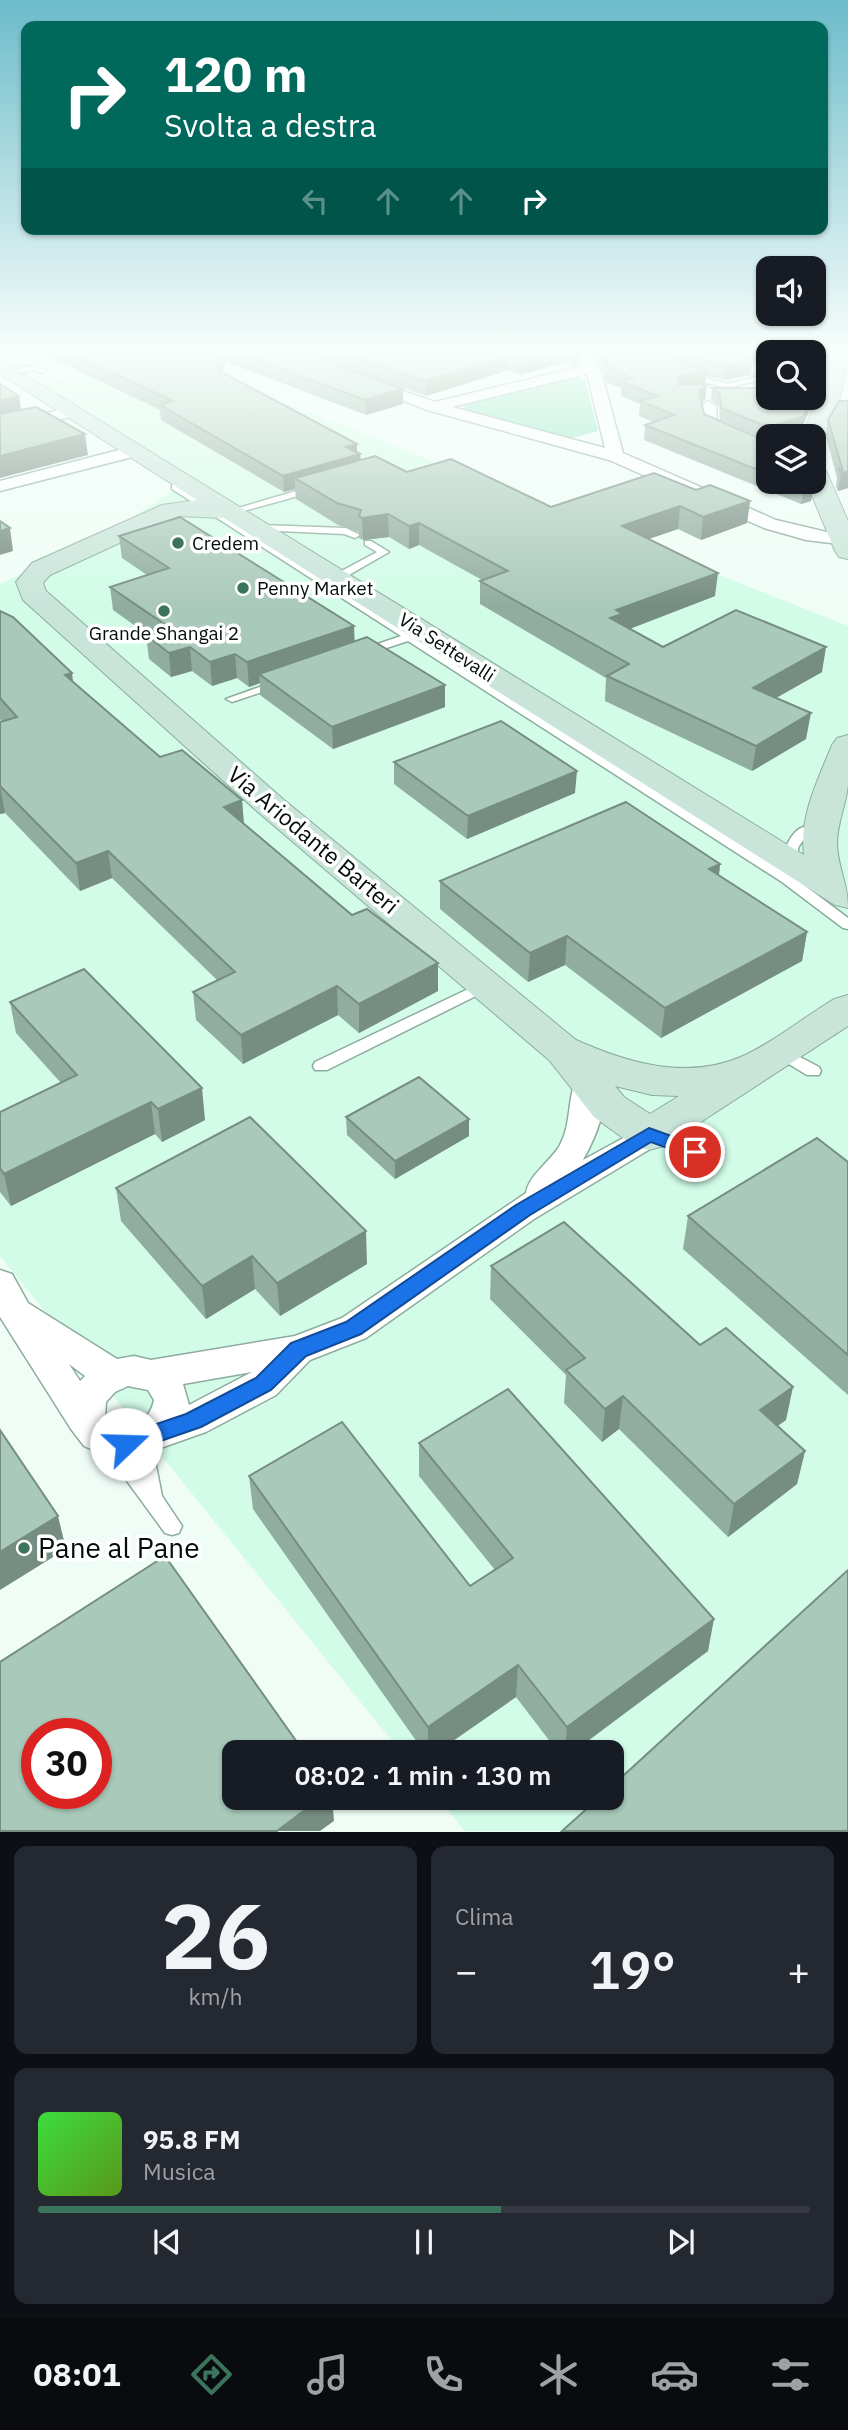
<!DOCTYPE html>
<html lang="it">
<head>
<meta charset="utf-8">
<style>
	:root { --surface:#171b24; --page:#242831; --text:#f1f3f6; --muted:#9ea1a6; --line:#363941; --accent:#3a745d }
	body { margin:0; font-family:"IBM Plex Sans",sans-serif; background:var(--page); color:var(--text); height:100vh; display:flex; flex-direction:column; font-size:26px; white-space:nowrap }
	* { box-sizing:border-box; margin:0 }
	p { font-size:23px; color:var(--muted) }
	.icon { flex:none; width:38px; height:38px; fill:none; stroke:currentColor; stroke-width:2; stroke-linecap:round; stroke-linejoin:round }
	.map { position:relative; height:1832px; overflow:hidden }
	.side { display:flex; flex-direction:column; gap:14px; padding:14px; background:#0d0f14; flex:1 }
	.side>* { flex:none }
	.banner { position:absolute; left:21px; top:21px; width:807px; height:214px; border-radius:14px; box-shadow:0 2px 5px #0004; background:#00695c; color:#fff; overflow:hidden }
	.fabs { position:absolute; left:756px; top:256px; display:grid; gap:14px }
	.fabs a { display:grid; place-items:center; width:70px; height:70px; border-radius:14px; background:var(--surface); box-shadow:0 2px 5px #0004; font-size:35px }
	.speed { position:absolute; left:21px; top:1718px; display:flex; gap:14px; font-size:35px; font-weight:700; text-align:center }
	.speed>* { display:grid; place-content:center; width:91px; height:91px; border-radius:50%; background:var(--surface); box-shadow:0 2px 5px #0004; line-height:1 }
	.speed .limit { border:10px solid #d22; background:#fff; color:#111 }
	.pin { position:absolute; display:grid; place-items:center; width:60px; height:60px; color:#fff; margin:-30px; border:4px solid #fff; border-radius:50%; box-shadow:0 2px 7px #0007 }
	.me { position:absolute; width:77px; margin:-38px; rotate:69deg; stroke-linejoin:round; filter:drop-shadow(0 0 5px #0008) }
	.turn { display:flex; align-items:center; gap:24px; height:147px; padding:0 28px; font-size:32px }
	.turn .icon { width:91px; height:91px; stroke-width:2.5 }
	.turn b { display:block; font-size:49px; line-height:60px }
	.lanes { display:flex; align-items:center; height:66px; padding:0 28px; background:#0003; justify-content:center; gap:35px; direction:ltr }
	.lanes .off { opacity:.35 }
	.big { font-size:52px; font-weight:600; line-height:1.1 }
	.side .widget { flex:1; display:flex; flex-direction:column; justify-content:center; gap:10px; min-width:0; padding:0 24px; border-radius:14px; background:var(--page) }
	.side .dial { align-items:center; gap:0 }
	.dial b { font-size:91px; line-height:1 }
	.song { display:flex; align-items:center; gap:21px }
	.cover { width:84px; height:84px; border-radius:10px; background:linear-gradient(135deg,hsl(120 70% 55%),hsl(90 70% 35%)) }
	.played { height:7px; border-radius:4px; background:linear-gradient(90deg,var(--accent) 60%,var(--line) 60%) }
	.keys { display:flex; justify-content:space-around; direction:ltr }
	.heat { display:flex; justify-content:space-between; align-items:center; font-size:38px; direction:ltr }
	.side .tiles { flex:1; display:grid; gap:14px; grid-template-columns:1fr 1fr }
	.widget:last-child { grid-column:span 2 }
	.trip { position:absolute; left:222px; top:1740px; width:402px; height:70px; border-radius:14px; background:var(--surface); box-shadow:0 2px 5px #0004; font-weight:600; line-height:70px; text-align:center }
	.menu { display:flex; height:112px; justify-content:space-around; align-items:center; background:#090b0e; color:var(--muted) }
	.menu .icon { width:49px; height:49px }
	.menu .current { color:var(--accent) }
	.menu b { font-size:32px; color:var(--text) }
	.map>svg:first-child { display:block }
	.built { fill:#d2fce8 }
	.green { fill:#87e4be }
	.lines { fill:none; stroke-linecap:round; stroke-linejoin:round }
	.lane-casing { stroke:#8cac9d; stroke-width:3 }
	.street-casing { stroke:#8cac9d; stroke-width:3 }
	.secondary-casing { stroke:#8cac9d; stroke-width:2 }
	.lane { fill:#fff; fill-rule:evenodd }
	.street { fill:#fff; fill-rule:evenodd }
	.secondary { fill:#c9e5da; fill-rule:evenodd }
	.wall { fill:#91ada0 }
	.shaded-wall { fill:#768d82 }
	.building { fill:#a9c9ba; stroke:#768d82; stroke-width:2; fill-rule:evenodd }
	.route { fill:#1a73e8; stroke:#114b97; stroke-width:2 }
	.poi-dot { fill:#3a745d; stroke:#fff; stroke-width:2.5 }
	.labels { text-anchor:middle; stroke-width:7; stroke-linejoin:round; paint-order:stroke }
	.far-poi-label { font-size:19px; fill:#040e09; stroke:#fff; text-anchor:start }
	.far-street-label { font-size:19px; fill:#040e09; stroke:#fff }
	.street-label { font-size:23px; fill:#040e09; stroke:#fff }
	.near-poi-label { font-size:28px; fill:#040e09; stroke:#fff; text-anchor:start }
</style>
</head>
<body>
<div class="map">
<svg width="848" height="1832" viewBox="0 0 848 1832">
	<rect width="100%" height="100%" fill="#f0fdf7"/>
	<path class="built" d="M173,358l675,268v1205h-383l-28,-34h175v-45h-211l-401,-496v-672l105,-49 83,-54 -150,-97z"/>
	<path class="green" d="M572,376l13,4 13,51 -33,9 -103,-29 5,-9z"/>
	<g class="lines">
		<defs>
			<g id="lane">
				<path d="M34,365l13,6 -4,2 -10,-3 -22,4 -4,-2z"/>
				<path d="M689,374l39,10 40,-10v4l-40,10 -42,-10v-4z"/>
				<path d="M172,485h6l614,391 56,42v11l-5,-1 -61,-46 -374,-241 -40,13h-8v-4l41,-14 -229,-147z"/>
				<path d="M313,486l3,1v4l-83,23 -5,-3z"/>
				<path d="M260,525l86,3 14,7 -5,3 -11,-4 -87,-4v-4z"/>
				<path d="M365,541h6l18,11 -47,27h-8v-4l43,-23 -12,-7z"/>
				<path d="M276,681l4,1v4l-48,16 -6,-3z"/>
				<path d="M803,827l7,4 -11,15 -6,21h-10l-2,-3c4,-14 8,-31 22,-37z"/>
				<path d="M485,981l7,5 -2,3 -163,81h-12l-2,-4 2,-4z"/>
				<path d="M779,1046l40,21 2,4 -2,4h-12l-33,-20 -3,-4 3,-4z"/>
				<path d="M654,1130l47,17 2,4 -2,4 -6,2 -47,-17 -2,-4 2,-4z"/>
				<path d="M141,1432l7,2 3,6 11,56 20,30 -3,7 -7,2 -7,-2 -65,-89 3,-6c16,-6 24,13 32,24l-4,-22 3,-6z"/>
			</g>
			<g id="street">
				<path d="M571,350h15l14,18 23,85 153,67 72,17v8l-42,-5 -42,-12 -155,-68 -182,-50 -66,-26 8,-5 5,2 61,21 148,-36zM587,374l18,74 -153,-41z"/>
				<path d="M696,350h20l52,20v9z"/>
				<path d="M708,401l8,5 1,16 51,21v11l-65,-27 -3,-21z"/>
				<path d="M72,407l6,2v6l-78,19v-10z"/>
				<path d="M134,446l6,1v8l-140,36v-10z"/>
				<path d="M589,1073l11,3c13,22 -5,63 -17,84l66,-36 11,3 4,8 -4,8 -126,76 -168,119 -56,22 -34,35 -70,37 -77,27 -18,-1 -27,-12 -13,-17 -71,-112v-47l12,4 16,29 89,56 17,-3 17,4 144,-24 47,-18 184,-125c2,-17 26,-33 34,-48 12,-22 7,-50 18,-69zM69,1364l16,12 -5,5zM252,1372l-2,1 -61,32 -6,-21zM128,1386l20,4 6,10c-4,21 -20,27 -39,27l-10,-9 1,-16 9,-10z"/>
			</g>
			<g id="secondary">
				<path d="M826,350h20c2,20 -11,87 -32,93v-7h-12l21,-53z"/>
				<path d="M0,359l804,496c-5,-39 14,-75 28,-110l5,-7 11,-3c0,17 0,34 0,50 -2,20 -11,38 -11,59 1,25 11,38 11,64l-13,-3 -611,-387 -46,-2 -128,59 -7,8 3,8 237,208 293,241c52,23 111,41 167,16 31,-14 61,-39 91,-57l14,-4v31l-184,120 -15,4 -15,-4 -40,-29 -45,-57 -290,-247 -236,-213 -7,-18 16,-19 130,-58 35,-5 -197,-126zM615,1086l37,9 27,1 -29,18 -26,-17z"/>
				<path d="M814,464l8,2 4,5 22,50v38l-9,-2 -4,-6 -29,-70h8z"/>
			</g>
		</defs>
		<use href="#lane" class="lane-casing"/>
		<use href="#street" class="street-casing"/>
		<use href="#secondary" class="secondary-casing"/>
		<use href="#lane" class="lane"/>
		<use href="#street" class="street"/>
		<use href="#secondary" class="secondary"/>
	</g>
	<g class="wall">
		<path d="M38,350h541v14l-8,2 -8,-3 -43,12 -11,-5 -83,26 -85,-30 62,38 -37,11 -140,-53 -4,10 138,82 1,6 46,12 144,35 145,-17 54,11 -3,22 -46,17 -23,-11 -30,10 67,57 -85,33 33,18 159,25 -46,26 30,41 -54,32 -147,-70 1,-23 -126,-74v-23l2,-1 -63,-35 -10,4 -20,-12 -26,3 -4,-2v-6l-21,-7 -42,-26 -1,-10 -11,3 -123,-72 -1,-10 -114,-55z"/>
		<path d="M588,350h138l11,4v-4h44l-13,2v17l-17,-8 -1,14 -25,5 -19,-4 -1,24 -4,3 3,11 64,28v39h44l-1,20 -10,3 -157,-64 1,-15 8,-3 -14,-6 1,-12 -19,-8v-8l-15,-6 -4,-16z"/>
		<path d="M712,388l97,23 -7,17 -35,12 -47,-20 -1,-14 -8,-6z"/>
		<path d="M848,401v87l-10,3 -2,-4 1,-9 -11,-42 2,-16z"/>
		<path d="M119,536l236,105 90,44v22l-112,42 -73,-54v-12l-11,4 -12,-9 -25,8 -20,-15 -21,6 -22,-18 -3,-24h2l-35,-25 -3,-23 37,-12 -25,-17z"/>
		<path d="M0,611l73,71 87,75 82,43 2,24 194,167 -79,42 -21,-18 -95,49 -47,-44 -3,-28 24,-12 -105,-102 -32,13 -75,-78 -5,1v-92h2l-2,-3z"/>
		<path d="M394,762l181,31 -108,46 -73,-55z"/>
		<path d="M720,864l-1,11 88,57 -5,29 -141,77 -96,-73 -37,17 -88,-73v-28z"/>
		<path d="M10,1002l195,118 -43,22 -7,-8 -144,72 -11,-14v-80l61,-29 -45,-50z"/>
		<path d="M346,1117l123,2v17l-74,43 -48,-44z"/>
		<path d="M848,1162v233l-165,-146 5,-33z"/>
		<path d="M116,1188l251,76 -87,52 -25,-27 -49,30 -85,-98z"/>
		<path d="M491,1266l209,79 86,75 -9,6 28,25 -8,33 -69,53 -109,-108 -17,13 -38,-39 2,-28 -76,-76z"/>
		<path d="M419,1443l289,208 -135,101h-15l-42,-55 -79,55h-13l-171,-243 -4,-33 221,110 25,-16 -76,-94z"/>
	</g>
	<g class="shaded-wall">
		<path d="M225,350h1v12l-9,22 -1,-15z"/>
		<path d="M560,350h3v13l-43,12 1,-14z"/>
		<path d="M579,350v14l-8,2v-14z"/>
		<path d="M682,355l-1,15 -4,-11z"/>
		<path d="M509,356v14l-83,26v-15z"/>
		<path d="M752,360l-2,15 -25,5 1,-14z"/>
		<path d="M707,370l-2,15 -29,7 2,-15z"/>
		<path d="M707,385l-2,15 -8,6 2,-15z"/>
		<path d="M403,389v15l-37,11 -1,-15z"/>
		<path d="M19,396l3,20 -22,6v-21z"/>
		<path d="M811,399l-2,12 -7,17 -24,8h-10v3l-1,1 1,-13z"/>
		<path d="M85,434l3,21 -88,23v-22z"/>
		<path d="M357,444v11l3,-1 1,16 -66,8v11l-11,3 -1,-16 63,-29z"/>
		<path d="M848,471v17l-10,3 3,-17z"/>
		<path d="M814,485l-3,16 -10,3 3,-16z"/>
		<path d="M750,501l-3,22 -46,17 2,-23z"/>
		<path d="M680,506l-2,23 -58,20 2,-23z"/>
		<path d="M388,514l1,23 -26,3 -1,-22z"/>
		<path d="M419,523v22l-10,4v-23z"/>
		<path d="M10,528l3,23 -13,4v-24z"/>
		<path d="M718,573l-3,23 -94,36 -11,-14 6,-8z"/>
		<path d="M354,626l1,24 -96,24 1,9 -11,4 -2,-25z"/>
		<path d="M190,647l2,24 -21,6 -2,-24z"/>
		<path d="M826,647l-4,25 -73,41 4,-25z"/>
		<path d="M235,654l2,24 -25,8 -2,-24z"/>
		<path d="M72,673l3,25 -10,-23z"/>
		<path d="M445,685v22l-112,42 -1,-22z"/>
		<path d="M811,713l-5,26 -54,32 4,-25z"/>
		<path d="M577,771l-2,22 -108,46 1,-23z"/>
		<path d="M0,786l5,27 -5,1z"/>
		<path d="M242,800l2,27 -20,-20z"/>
		<path d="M108,851l4,27 -32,13 -4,-28z"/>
		<path d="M720,864l-3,28 -8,-23z"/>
		<path d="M807,932l-5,29 -141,77 4,-30z"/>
		<path d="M567,936l-2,29 -37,17 2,-29z"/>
		<path d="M438,963v28l-79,42v-29z"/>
		<path d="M337,986l1,29 -95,49 -2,-29z"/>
		<path d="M202,1088l3,32 -43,22 -4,-33z"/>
		<path d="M151,1102l4,32 -144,72 -7,-32z"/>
		<path d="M469,1119v17l-74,43v-18z"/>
		<path d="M366,1231l1,33 -87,52 -3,-33z"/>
		<path d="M252,1256l3,33 -49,30 -4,-33z"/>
		<path d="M793,1387l-7,33 -32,23 6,-33z"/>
		<path d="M623,1396l-4,33 -17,13 3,-33z"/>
		<path d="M805,1451l-8,33 -69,53 6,-33z"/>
		<path d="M58,1516l8,33 -66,41v-38z"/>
		<path d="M714,1619l-6,32 -135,101h-8l2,-25z"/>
		<path d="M518,1665l-2,32 -79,55h-9v-25z"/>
		<path d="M322,1797h10l2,24 -14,10h-43z"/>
	</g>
	<g class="building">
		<path d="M63,350h162l-9,19 141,75 -11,3 14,7 -77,22 -123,-71 13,-4z"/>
		<path d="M230,350h67l106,39 -38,11z"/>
		<path d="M335,350h225l-39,11 -12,-5 -83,25z"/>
		<path d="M566,350h13l-8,2z"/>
		<path d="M601,350h125l26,10 -26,6 -44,-11 -5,4 3,5 27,6 -29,7 1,8h28l-8,6 5,23 64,28v32l-123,-49 29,-10 -34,-14 17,-5 -35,-15 11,-3 -26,-11 -4,-15z"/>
		<path d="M753,350h28l1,2h-14v4z"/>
		<path d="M0,384l19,12 -19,5z"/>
		<path d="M712,388h56v9h38l5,2 -7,17 -36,11 -47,-19 -1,-14z"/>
		<path d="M839,401h9v70l-7,3 -2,-5 4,2 -15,-51z"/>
		<path d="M36,407l49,27 -85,22v-42z"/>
		<path d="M375,456l32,16 44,-13 100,48 103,-34 42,17 14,-5 40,16 -47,16 -23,-11 -58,20 96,47 -102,37 6,4 -12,4 53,29 73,-37 90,37 -73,41 58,25 -55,33 -149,-70 22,-12 -149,-83 28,-10 -89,-48 -10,3 -21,-12 -26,4 -3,-2 2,-6 -24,-7 -42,-25z"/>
		<path d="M787,481h25l2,4 -10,3z"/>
		<path d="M180,517l174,109 -107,36 -12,-8 -25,8 -20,-15 -21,6 -23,-18 24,-7 -60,-41 59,-19 -50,-32z"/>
		<path d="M0,521l10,7 -10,3z"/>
		<path d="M0,611l13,6 59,56 -7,2 95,82 22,-7 60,50 -18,7 128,108 15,-6 71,54 -79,41 -22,-18 -96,49 -48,-43 42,-20 -127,-121 -32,12 -76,-77v-64l17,-5 -17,-19z"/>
		<path d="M367,637l78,48 -113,42 -73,-53z"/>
		<path d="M501,721l76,50 -109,45 -74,-54z"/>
		<path d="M626,802l94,62 -11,5 98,63 -142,76 -98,-72 -37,17 -90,-72z"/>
		<path d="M84,969l118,119 -44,21 -7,-7 -147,72 -4,-6v-56l77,-37 -67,-73z"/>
		<path d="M419,1077l50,42 -74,42 -49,-44z"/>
		<path d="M250,1117l116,114 -89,52 -25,-27 -50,30 -86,-98z"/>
		<path d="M817,1138l31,24v193l-160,-139z"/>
		<path d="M564,1222l136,123 26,-17 67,59 -33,23 45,41 -71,53 -111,-108 -18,13 -39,-39 19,-12 -94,-92z"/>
		<path d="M508,1389l206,230 -147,108 -49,-62 -90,62 -179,-251 93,-54 128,164 43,-28 -94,-115z"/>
		<path d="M0,1430l58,86 -58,36z"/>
		<path d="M165,1556l139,196h-70v45h88l-45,34h-277v-169zM37,1734h59v60h-59z"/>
		<path d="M848,1570v261h-286l38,-34h12v-11z"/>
	</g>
	<linearGradient id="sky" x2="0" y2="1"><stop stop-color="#6cbcca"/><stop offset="0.58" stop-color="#f8fefb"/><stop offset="1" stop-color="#f8fefb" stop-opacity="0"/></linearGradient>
	<rect width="848" height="606" fill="url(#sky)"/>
	<path class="route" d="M649,1128l53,19 3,5 -10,6 -44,-16 -121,73 -169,119 -55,22 -35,34 -70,37 -75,26 -8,-2 -3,-7 3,-7 68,-23 70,-36 35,-35 55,-21 170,-117z"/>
	<g class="poi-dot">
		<circle cx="178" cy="543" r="7"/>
		<circle cx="243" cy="588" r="7"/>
		<circle cx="164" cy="611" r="7"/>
		<circle cx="24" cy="1548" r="7"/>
	</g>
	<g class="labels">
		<g class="far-poi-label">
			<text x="192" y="550">Credem</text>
			<text x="257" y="595">Penny Market</text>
			<text x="164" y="640" text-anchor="middle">Grande Shangai 2</text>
		</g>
		<g class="far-street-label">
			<text transform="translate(447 647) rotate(33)" y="7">Via Settevalli</text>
		</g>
		<g class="street-label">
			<text transform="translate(313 840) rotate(40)" y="8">Via Ariodante Barteri</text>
		</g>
		<g class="near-poi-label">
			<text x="38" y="1558">Pane al Pane</text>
		</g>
	</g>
</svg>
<div class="fabs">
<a><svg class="icon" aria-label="sound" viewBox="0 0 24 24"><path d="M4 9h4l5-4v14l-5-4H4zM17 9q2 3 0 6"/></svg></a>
<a><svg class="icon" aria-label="search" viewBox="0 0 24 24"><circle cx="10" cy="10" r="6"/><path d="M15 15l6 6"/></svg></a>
<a><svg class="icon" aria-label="layers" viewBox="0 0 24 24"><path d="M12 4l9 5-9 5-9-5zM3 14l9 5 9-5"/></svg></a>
</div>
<div class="speed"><div class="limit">30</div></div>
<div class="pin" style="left:695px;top:1152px;background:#d93025"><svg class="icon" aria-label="arrive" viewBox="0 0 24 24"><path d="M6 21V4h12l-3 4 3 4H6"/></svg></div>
<svg class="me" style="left:126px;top:1444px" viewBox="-20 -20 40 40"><circle r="19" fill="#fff"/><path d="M0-13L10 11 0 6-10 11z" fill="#1a73e8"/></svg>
<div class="trip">08:02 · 1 min · 130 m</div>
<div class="banner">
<div class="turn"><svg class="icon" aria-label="right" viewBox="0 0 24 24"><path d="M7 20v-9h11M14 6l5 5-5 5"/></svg><div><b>120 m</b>Svolta a destra</div></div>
<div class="lanes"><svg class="icon off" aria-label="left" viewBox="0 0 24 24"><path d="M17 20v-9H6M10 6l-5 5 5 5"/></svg><svg class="icon off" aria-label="ahead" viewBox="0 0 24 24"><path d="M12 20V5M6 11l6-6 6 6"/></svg><svg class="icon off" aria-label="ahead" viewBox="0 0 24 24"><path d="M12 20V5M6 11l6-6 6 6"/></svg><svg class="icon" aria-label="right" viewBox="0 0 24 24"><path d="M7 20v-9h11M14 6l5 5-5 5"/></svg></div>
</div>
</div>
<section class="side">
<div class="tiles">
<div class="widget dial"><b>26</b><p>km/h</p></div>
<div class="widget"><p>Clima</p>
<div class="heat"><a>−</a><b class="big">19°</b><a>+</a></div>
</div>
<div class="widget">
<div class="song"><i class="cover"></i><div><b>95.8 FM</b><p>Musica</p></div></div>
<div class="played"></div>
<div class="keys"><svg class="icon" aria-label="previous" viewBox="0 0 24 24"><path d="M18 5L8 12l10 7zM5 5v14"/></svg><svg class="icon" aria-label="pause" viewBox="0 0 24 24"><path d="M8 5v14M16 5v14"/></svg><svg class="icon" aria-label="next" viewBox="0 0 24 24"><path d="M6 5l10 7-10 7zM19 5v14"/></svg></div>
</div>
</div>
</section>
<nav class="menu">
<b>08:01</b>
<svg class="icon current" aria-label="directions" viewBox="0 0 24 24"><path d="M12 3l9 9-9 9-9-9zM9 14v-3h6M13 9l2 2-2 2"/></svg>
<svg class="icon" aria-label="music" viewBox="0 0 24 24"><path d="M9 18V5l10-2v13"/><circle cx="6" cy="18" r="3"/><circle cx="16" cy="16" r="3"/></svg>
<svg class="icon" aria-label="phone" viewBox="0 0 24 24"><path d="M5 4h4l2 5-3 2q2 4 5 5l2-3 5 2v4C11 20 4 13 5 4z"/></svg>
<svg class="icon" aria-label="climate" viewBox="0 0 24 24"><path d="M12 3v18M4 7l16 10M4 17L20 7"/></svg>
<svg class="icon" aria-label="car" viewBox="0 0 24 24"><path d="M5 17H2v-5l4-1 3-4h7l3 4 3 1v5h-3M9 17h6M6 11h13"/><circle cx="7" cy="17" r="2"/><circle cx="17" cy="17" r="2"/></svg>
<svg class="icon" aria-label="filters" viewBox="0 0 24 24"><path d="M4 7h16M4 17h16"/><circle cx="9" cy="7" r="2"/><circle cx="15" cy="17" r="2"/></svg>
</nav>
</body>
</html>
